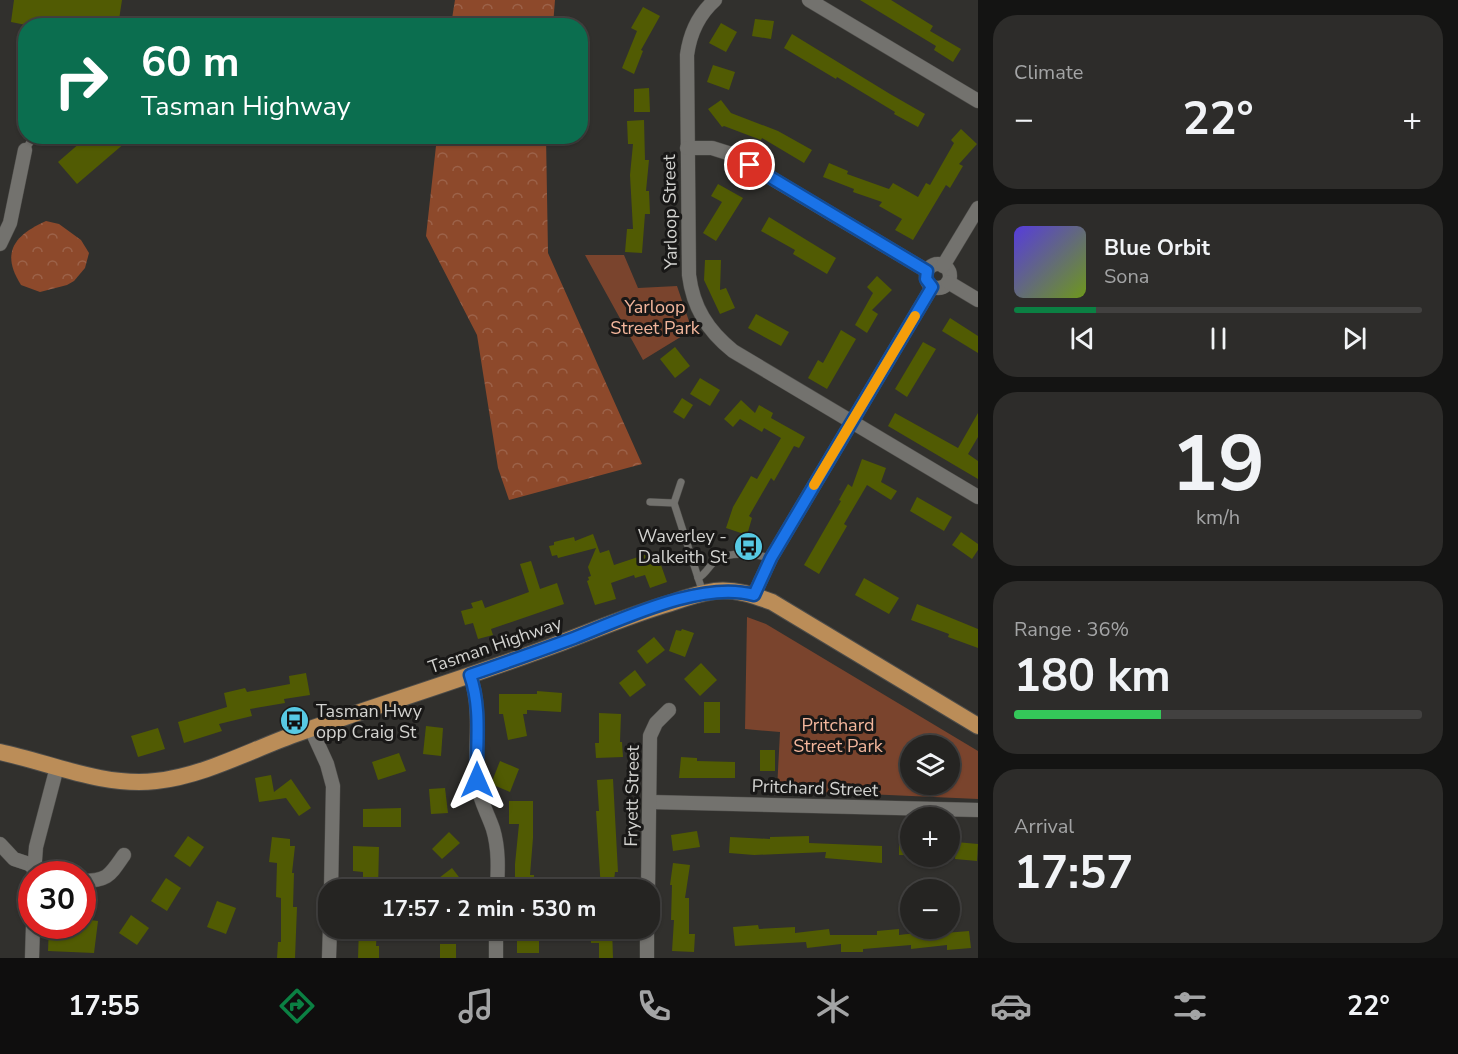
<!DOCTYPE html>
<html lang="en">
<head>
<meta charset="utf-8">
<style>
	:root { --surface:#252422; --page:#2d2c2a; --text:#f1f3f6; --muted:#a3a4a5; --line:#424140; --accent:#0b8043 }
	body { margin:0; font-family:"Nunito Sans",sans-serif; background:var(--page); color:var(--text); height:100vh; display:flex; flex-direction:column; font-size:22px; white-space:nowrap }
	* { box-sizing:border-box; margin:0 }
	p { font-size:20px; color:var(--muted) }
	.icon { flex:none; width:33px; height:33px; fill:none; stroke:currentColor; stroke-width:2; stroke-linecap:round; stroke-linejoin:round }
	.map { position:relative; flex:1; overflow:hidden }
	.drawer { display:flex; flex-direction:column; gap:15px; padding:15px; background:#141413; width:480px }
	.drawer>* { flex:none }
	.top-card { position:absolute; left:18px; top:18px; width:570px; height:126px; border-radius:24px; box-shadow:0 2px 4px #0004,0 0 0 2px var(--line); background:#0b6e4f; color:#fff; overflow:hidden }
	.controls { position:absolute; left:900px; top:735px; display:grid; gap:12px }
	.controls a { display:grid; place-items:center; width:60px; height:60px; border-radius:50%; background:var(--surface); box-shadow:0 2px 4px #0004,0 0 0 2px var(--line); font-size:30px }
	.speed { position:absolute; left:18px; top:861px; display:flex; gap:12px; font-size:30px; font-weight:700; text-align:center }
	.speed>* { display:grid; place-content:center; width:78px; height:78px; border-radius:50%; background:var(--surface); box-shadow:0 2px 4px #0004,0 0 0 2px var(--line); line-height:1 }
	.speed .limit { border:9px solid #d22; background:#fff; color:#111 }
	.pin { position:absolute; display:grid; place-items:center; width:51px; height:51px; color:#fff; margin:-26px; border:3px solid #fff; border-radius:50%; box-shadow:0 2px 6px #0007 }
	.me { position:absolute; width:66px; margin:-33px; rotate:0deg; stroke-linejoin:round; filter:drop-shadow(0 0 4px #0008) }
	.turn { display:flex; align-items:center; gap:21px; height:126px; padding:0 24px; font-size:27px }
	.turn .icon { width:78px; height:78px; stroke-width:2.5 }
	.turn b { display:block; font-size:42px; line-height:51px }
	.big { font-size:45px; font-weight:700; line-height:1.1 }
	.drawer .widget { flex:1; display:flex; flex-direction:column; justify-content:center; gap:9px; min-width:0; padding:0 21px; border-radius:24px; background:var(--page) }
	.drawer .dial { align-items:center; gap:0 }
	.dial b { font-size:78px; line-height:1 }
	.song { display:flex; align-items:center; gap:18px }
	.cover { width:72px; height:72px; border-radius:9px; background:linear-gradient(135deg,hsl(250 70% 55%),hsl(80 70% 35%)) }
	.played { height:6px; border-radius:3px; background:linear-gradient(90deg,var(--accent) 20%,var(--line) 20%) }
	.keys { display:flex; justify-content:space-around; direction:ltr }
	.heat { display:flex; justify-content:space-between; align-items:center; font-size:33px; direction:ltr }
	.charge { height:9px; border-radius:4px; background:linear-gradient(90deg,#34c759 36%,var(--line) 0) }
	.trip { position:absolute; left:318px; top:879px; width:342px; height:60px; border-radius:24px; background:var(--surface); box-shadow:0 2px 4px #0004,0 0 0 2px var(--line); font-weight:700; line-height:60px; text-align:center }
	.tabs { display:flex; height:96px; justify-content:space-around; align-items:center; background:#0f0e0e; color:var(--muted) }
	.tabs .icon { width:42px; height:42px }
	.tabs .active { color:var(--accent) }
	.tabs b { font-size:27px; color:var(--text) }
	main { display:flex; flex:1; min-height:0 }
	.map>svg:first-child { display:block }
	.forest { fill:url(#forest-crowns) }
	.park { fill:#7a442d; fill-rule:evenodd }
	.building { fill:#515b03 }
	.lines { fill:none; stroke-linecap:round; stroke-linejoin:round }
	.service-casing { stroke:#4d4c49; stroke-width:8 }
	.minor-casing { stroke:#4d4c49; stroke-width:15 }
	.trunk-casing { stroke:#4d4c49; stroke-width:18 }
	.service { stroke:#73726e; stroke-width:7 }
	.minor { stroke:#73726e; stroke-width:14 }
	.trunk { stroke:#bb8d58; stroke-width:16 }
	.route-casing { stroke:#114b97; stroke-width:15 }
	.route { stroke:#1a73e8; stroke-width:10 }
	.slow { stroke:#f59e0b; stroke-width:10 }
	.labels { text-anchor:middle; stroke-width:6; stroke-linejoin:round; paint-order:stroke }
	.street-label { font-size:18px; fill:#d3d3d0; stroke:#191817 }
	.park-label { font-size:18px; fill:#f3b69c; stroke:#191817 }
	.poi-label { font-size:18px; fill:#d3d3d0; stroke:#191817; text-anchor:end }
</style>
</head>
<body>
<main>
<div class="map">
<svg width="978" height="958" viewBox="0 0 978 958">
	<defs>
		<pattern id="forest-crowns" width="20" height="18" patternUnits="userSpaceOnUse" patternTransform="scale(1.5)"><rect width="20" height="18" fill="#8d492b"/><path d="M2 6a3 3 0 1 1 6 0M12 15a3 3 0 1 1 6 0" fill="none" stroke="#9c6249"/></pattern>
	</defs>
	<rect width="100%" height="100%" fill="#31302d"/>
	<g class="forest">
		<path d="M455,0h100l-2,25h-102z"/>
		<path d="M437,137h109l2,116 94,211 -133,36 -11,-32 -21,-133 -51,-99z"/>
		<path d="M46,221l13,3 22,16 8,13 -4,15 -11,13 -7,4 -27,7 -19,-7c-21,-33 -6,-50 25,-64z"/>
	</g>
	<g class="park">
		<path d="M585,255h39l14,33 39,-2 15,44 -49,30z"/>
		<path d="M747,617l19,7 212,127v48l-201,-9 3,-58 -35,-3zM910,746h40v38h-40z"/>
	</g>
	<g class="building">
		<path d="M14,0h108l-4,26h-87l-20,-4z"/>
		<path d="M860,0h31l42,26 -3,5 31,18 -8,13 -19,-12 2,-4z"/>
		<path d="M643,7l17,9 -19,34 2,1 -9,23 -12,-6 15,-37 -6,-3z"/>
		<path d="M755,19l19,2 -3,18 -19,-3z"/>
		<path d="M721,23l16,9 -11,20 -17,-9z"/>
		<path d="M792,34l98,60 35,20 -7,13 -24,-13 1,-2 -58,-35 -1,2 -52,-31z"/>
		<path d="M713,65l22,7 -6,18 -22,-8z"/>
		<path d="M649,88l1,24h-16v-23z"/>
		<path d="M721,100l10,13 47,18 34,19 -8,13 -42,-25 -1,2 -37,-14 -2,1 -14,-18z"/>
		<path d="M644,120l1,40h4l-3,31h3l1,23h-5l-3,39 -17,-1 2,-23h6l-3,-54 3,-31h-5l-1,-23z"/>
		<path d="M961,129l16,15 -18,20 4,2 -13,22 -4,-3 -33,55 -18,-10 7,-11 -23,-13 3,-4 -29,-10 1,-3 -31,-12 6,-14 19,8 -1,3 42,15 4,-6 25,14 8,-14 4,2 24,-42 -3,-3z"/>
		<path d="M88,136h45l-56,48 -19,-22z"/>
		<path d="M718,184l25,14 -27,43 -13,-8 19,-31 -11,-6z"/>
		<path d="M769,217l67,41 -9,16 -34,-20 2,-4 -34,-19z"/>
		<path d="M705,260h16l-1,30 6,-2 9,20 -15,6 -16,-34z"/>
		<path d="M877,276l15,14 -20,20 6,4 -11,19 -12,-8 18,-32 -6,-6z"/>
		<path d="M756,314l33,18 -8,14 -33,-18z"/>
		<path d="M950,318l28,18v17l-36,-22z"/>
		<path d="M841,330l15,9 -29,50 -19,-11 10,-18 5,3z"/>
		<path d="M923,342l13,7 -29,48 -12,-8z"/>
		<path d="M675,347l15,19 -15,12 -15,-19z"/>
		<path d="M700,378l20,12 -10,16 -20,-12z"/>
		<path d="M682,398l11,7 -9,14 -11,-7z"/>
		<path d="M741,400l14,13 4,-8 14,8 -2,5 34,19 -6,11 -5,-2 -20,35 -3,-3 -22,38 3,2 -5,17 -21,-7 7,-21 18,-31 6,3 24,-41 -17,-10 -2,4 -22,-13 -7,8 -9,-8z"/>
		<path d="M895,413l63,35 20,-35v24l-10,17 10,7v18l-90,-53z"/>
		<path d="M862,459l24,9 -5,14 16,9 -6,9 -24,-15 -23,39 3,2 -28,48 -15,-9 37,-64 -2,-1 9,-16 4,3z"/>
		<path d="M917,497l35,20 -8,14 -34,-20z"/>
		<path d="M961,532l17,12v6l-6,9 -20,-14z"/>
		<path d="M593,534l7,19 9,-3 5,15 42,-14 11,31 -17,6 -5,-13 -10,3 -1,-3 -23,8 5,16 -21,6 -8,-24 2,-1 -1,-3 3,-1 -3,-9 8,-19 -38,10 -1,-3 -5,1 -3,-10 5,-1v-3l20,-5 1,4z"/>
		<path d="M531,561l9,28 17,-6 7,21 -73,25 2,6 -15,4 -5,-16 -8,2 -4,-14 12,-3 -2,-5 11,-3 3,8 44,-16 -9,-28z"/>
		<path d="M864,578l35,20 -10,16 -34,-19z"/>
		<path d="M917,604l61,25v19l-30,-11 1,-3 -38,-14z"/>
		<path d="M682,629l12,4 -9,24 -16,-6 7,-21 5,1z"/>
		<path d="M654,637l11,13 -18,14 -10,-13z"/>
		<path d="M701,663l16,17 -17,16 -16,-17z"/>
		<path d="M635,670l11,15 -16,12 -11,-14z"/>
		<path d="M306,673l4,22 -26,4 1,4 -35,6 2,7 -33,8 3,7 -38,12 -6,-21 49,-15 -3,-14 21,-5 2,4 43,-8 -1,-8z"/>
		<path d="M537,691l25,2 -1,19 -34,-2v4h-4l4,22 -19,4 -5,-26h-4v-20h38z"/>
		<rect x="704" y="702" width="16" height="31"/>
		<path d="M599,713l22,1 -1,28h2l1,15 -27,1 -1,-15h4z"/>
		<path d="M426,726l17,2 -2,28 -18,-2z"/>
		<path d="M158,728l7,21 -27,8 -7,-21z"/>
		<rect x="760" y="750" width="15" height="21"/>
		<path d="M399,753l7,18 -28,9 -6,-18z"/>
		<path d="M681,757l16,1v3l38,1v16h-56z"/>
		<path d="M500,761l19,8 -9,23 -19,-8z"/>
		<path d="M271,775l3,17 17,-13 20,29 -12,8 -13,-18 -27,4 -4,-24z"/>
		<path d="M613,779l5,93h-3l-2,18h-12l-5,-79h3l-2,-31z"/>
		<path d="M445,788l3,25 -17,1 -2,-25z"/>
		<path d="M509,801h24v37l-3,37h4v15h-19v-26l4,-40h-10z"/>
		<path d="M401,808v19h-38v-18z"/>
		<path d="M697,831l3,16 -27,4 -2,-16z"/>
		<path d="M449,832l11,11 -18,16 -10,-10z"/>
		<path d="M188,836l16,11 -14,20 -16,-11z"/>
		<path d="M809,836v7l73,3v17l-57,-5 1,-6 -72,3 -25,-2 1,-16 40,2v-2z"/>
		<path d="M272,837l18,2v7h5l-3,27h2l-1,34h4l-2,51h-18l1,-16h3v-44l-5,-1 1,-34 -8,-1z"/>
		<rect x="899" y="839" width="11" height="16"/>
		<path d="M956,842l22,2 -1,17 -22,-2z"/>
		<path d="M353,846l26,1 -1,43h-15v-18l-10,-1z"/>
		<path d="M673,863l17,2 -5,33h4v36h6l-1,18 -22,-1 2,-31h-3l1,-35h-2z"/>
		<path d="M452,868l10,13 -11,9h-9l-7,-9z"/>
		<path d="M166,878l15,10 -14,23 -16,-10z"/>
		<path d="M217,901l19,7 -10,26 -19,-7z"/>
		<path d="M131,915l18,13 -12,17 -18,-12z"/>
		<path d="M82,919l16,2 -4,32 -46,-2 1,-25h33z"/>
		<path d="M758,925l1,4 36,-2v6l34,-4 1,6h47v-4l22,-2v6l34,-4v3l36,-3 2,17 -24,2v-5l-36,4v-4l-48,4v3h-22v-8l-34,4 -1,-6 -71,4 -2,-19z"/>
		<path d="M359,928h18l-1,18h3v12h-21z"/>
		<rect x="517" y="928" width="22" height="25"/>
		<path d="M591,928h21l1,30h-14v-15h-8z"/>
		<rect x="440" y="944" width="16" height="14"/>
	</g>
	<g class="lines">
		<defs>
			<g id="service">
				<path d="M25,150l9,-14"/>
				<path d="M681,482l-7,21 29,90"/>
				<path d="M650,502l24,1"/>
				<path d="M698,578c8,-4 10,-11 17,-17 15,-11 39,-7 56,-3"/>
			</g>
			<g id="minor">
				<path d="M715,0c-17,15 -25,33 -28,55l2,220c4,32 18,55 44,76l245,146"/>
				<path d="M809,0l169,101"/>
				<path d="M687,148h25l19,6 196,117"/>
				<path d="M0,244l10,-21 15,-73"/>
				<circle cx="938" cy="276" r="12"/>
				<path d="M943,266l35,-58"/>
				<path d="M948,282l30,18"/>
				<path d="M754,595l17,-37 161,-271"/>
				<path d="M470,675c13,37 3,73 8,111 2,15 10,28 15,43 6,20 5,40 4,61"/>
				<path d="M311,729l16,35 6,22 -2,104"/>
				<path d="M650,802l328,8"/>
				<path d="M0,844l14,15 15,5 12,10"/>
				<path d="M34,874l2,-27 21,-80"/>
				<path d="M82,881c26,0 28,-6 42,-26"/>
				<path d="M648,890l2,-154 6,-13 13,-13"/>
				<path d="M32,958l1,-32"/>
				<path d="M329,958l1,-30"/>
				<path d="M496,958v-30"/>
				<path d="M647,958v-30"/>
			</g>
			<path id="trunk" d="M0,752c51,11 103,35 156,29 47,-5 93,-30 137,-46 85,-30 170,-56 254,-87 41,-15 82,-33 124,-45 14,-5 29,-10 44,-12 21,-2 38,4 57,11l206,124"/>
		</defs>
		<use href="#service" class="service-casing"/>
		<use href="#minor" class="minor-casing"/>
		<use href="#trunk" class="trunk-casing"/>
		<use href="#service" class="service"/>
		<use href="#minor" class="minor"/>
		<use href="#trunk" class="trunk"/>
	</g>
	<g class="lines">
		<defs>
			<path id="route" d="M477,780c-1,-36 5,-71 -7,-105 35,-12 69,-24 104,-37 49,-19 128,-58 180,-43l17,-37 161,-271 -6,-8 1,-8 -177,-106"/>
		</defs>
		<use href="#route" class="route-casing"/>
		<use href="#route" class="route"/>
		<path class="slow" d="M814,485l101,-169"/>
	</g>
	<defs>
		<symbol id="bus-disc" viewBox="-11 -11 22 22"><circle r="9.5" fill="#57c9e3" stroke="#191817"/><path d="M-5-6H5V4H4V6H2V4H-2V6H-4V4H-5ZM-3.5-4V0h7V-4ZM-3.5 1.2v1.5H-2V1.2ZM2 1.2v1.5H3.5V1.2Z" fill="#111"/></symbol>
	</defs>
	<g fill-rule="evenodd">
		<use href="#bus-disc" x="732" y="530" width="33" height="33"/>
		<use href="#bus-disc" x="278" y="704" width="33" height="33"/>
	</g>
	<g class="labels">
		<g class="street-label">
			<text transform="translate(670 212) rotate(-91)" y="6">Yarloop Street</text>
			<text transform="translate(495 645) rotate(-19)" y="6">Tasman Highway</text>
			<text transform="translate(815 788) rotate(2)" y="6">Pritchard Street</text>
			<text transform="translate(632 796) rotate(-89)" y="6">Fryett Street</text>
		</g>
		<g class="park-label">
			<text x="655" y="313">Yarloop<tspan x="655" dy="21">Street Park</tspan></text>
			<text x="838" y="731">Pritchard<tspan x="838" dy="21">Street Park</tspan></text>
		</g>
		<g class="poi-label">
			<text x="727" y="542">Waverley -<tspan x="727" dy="21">Dalkeith St</tspan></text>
			<text x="316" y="717" text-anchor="start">Tasman Hwy<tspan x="316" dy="21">opp Craig St</tspan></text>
		</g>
	</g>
</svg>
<div class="controls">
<a><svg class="icon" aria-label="layers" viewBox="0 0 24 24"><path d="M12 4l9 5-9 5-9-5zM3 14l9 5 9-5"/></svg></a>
<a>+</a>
<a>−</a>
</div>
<div class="speed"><div class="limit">30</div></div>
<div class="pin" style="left:750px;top:165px;background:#d93025"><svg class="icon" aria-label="arrive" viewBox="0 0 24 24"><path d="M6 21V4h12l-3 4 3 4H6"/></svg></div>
<svg class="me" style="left:477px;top:780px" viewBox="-20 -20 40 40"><path d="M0-17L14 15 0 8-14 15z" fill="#1a73e8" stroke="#fff" stroke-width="4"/></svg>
<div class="trip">17:57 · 2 min · 530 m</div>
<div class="top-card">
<div class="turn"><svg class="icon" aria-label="right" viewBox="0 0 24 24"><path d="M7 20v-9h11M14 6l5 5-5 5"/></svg><div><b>60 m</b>Tasman Highway</div></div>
</div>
</div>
<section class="drawer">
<div class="widget"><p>Climate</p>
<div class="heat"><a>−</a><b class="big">22°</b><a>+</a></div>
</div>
<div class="widget">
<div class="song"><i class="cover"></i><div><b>Blue Orbit</b><p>Sona</p></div></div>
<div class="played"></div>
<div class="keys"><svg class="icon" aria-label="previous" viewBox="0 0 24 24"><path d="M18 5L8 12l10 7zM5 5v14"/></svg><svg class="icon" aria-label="pause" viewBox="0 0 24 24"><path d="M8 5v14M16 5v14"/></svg><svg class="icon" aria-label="next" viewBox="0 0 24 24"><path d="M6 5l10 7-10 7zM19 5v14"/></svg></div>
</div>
<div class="widget dial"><b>19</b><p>km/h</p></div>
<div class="widget"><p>Range · 36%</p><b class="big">180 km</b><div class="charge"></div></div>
<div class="widget"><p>Arrival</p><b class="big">17:57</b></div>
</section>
</main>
<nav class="tabs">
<b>17:55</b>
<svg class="icon active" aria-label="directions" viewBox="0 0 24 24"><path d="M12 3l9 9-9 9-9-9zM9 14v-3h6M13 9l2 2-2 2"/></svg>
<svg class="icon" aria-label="music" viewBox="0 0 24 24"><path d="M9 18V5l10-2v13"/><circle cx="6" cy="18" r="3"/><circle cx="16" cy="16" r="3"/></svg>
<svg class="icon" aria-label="phone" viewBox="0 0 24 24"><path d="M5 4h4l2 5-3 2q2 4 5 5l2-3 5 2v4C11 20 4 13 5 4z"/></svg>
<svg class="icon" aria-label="climate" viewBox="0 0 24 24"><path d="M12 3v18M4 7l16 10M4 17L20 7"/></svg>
<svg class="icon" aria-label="car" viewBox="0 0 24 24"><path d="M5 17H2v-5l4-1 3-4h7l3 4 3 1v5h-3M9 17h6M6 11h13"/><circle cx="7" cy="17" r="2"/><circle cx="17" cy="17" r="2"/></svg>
<svg class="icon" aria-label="filters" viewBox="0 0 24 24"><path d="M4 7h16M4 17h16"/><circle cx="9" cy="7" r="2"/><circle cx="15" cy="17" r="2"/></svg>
<b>22°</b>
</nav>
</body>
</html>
